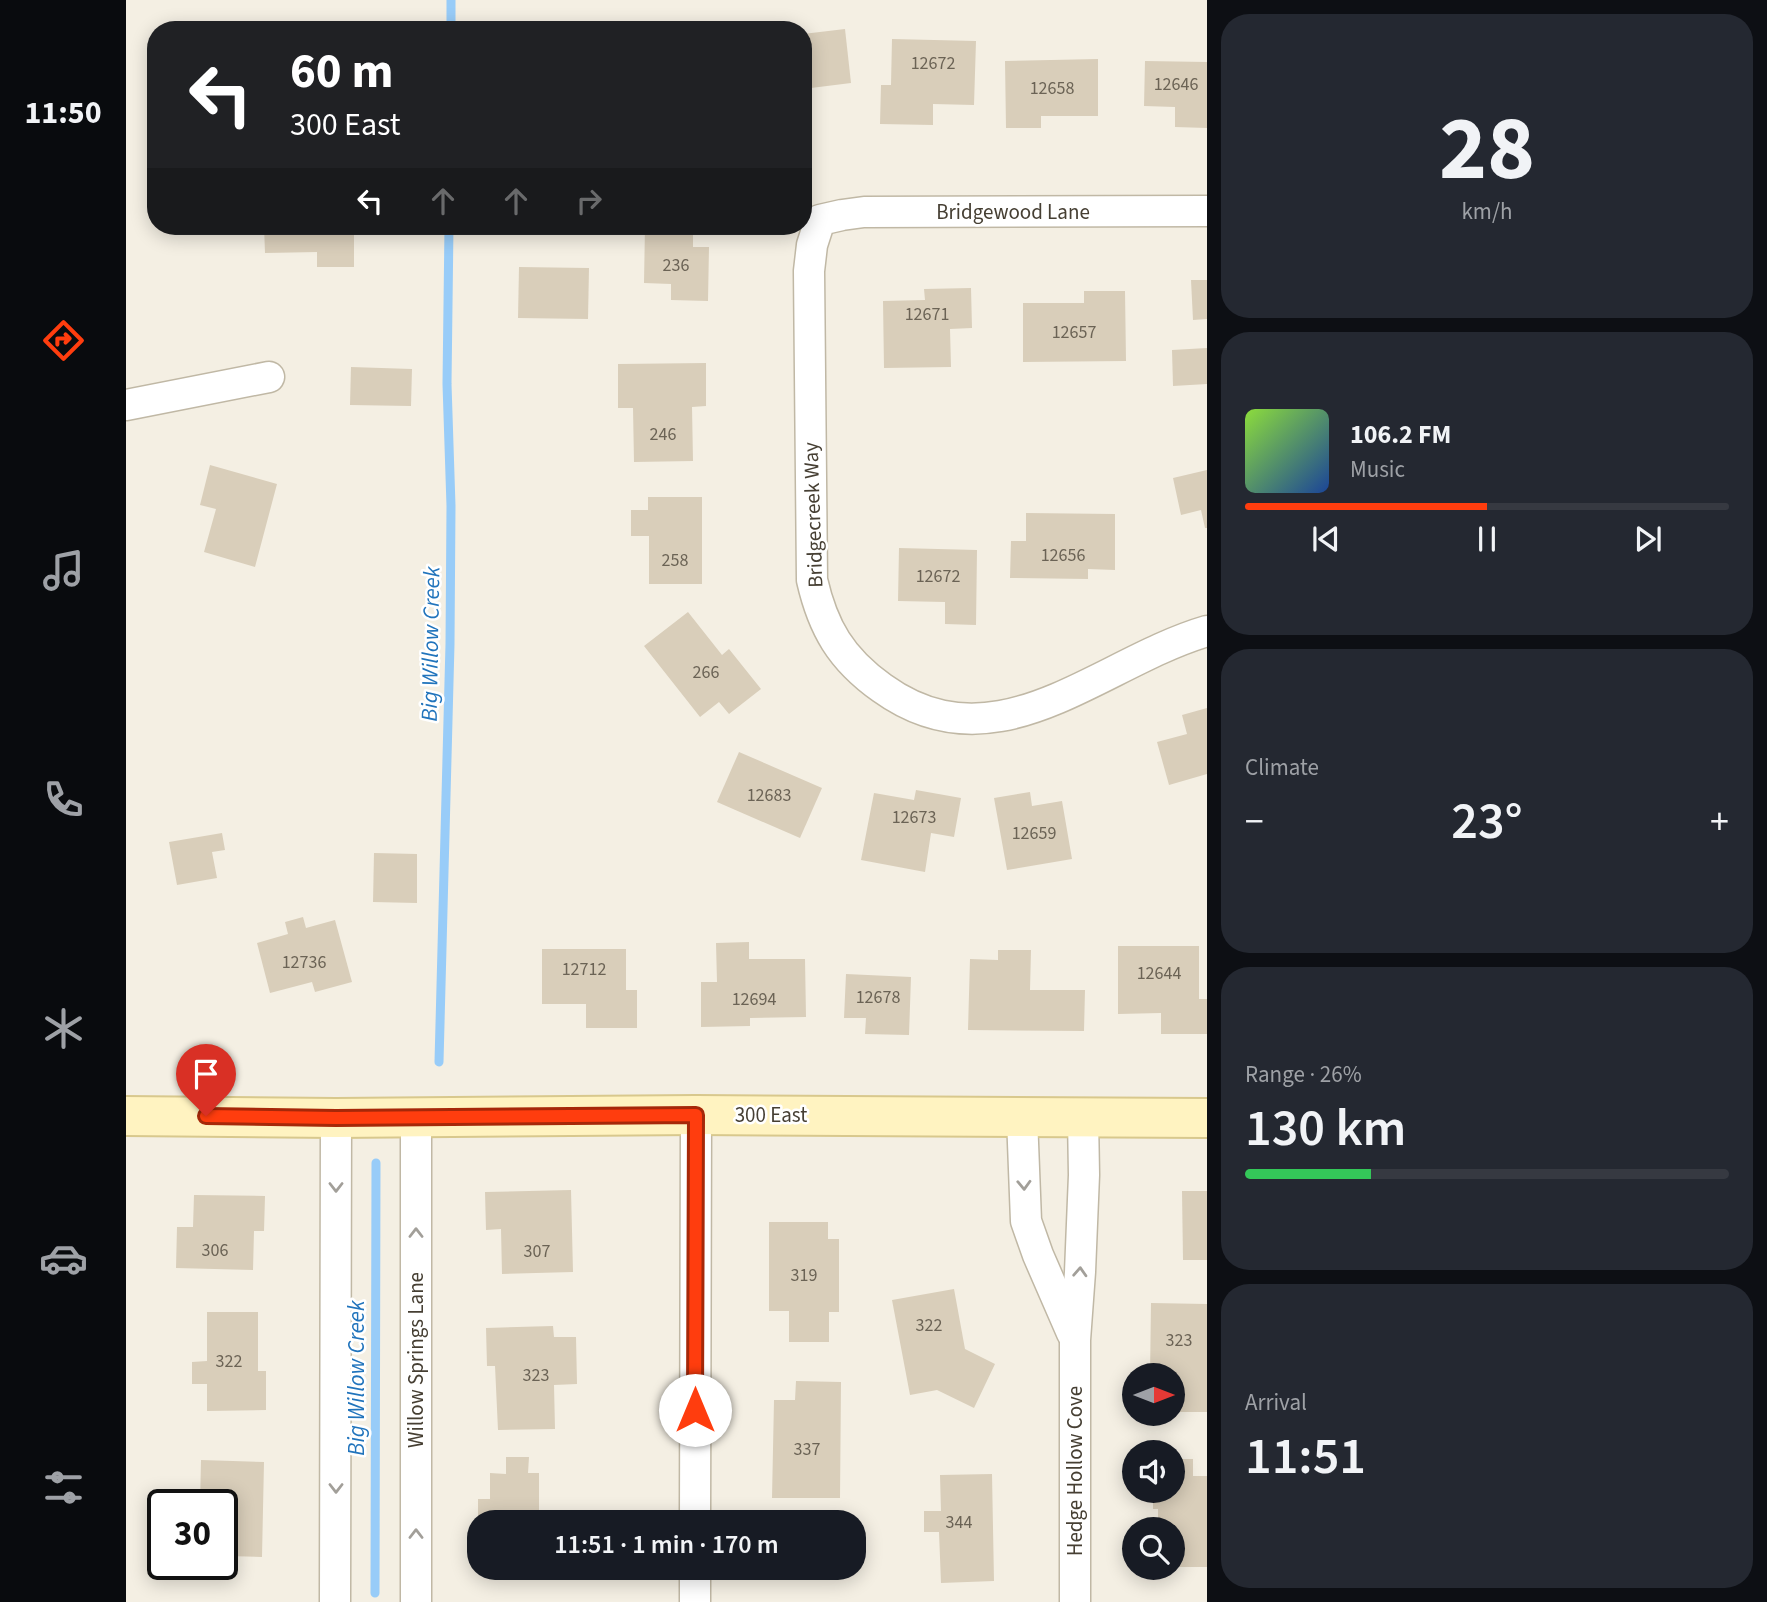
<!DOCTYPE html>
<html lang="en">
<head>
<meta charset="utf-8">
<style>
	:root { --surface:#171b24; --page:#242831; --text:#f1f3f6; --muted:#9ea1a6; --line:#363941; --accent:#ff3d0e }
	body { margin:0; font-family:"Source Sans 3",sans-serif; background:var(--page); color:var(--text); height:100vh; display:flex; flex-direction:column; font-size:26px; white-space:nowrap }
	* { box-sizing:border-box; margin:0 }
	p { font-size:23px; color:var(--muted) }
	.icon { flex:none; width:38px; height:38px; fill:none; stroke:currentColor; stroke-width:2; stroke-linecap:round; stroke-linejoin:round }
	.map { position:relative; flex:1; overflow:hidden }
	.side { display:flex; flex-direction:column; gap:14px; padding:14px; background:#0d0f14; width:560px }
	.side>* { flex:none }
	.banner { position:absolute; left:21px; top:21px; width:665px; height:214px; border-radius:28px; box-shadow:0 4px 18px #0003; background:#202124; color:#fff; overflow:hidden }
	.needle { width:46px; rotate:90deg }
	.tools { position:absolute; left:996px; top:1363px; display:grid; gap:14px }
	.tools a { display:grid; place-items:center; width:63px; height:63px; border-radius:50%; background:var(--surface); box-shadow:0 4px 18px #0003; font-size:35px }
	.speed { position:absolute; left:21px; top:1489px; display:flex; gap:14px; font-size:35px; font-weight:700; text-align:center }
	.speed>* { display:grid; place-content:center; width:91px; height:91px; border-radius:50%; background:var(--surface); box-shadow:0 4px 18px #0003; line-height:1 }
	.speed .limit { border:4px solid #111; border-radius:10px; background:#fff; color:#111 }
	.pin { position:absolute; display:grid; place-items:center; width:60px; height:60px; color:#fff; margin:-72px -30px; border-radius:50% 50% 50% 0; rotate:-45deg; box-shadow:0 0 7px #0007 }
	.pin .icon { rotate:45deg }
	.me { position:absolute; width:77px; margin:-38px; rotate:0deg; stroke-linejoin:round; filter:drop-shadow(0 0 5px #0008) }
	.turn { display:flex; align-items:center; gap:24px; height:147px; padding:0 28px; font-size:32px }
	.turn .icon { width:91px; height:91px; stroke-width:2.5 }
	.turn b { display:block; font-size:49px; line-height:60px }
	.lanes { display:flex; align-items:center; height:66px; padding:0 28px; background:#0003; justify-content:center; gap:35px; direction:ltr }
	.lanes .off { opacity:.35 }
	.big { font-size:52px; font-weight:600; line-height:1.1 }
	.side .tile { flex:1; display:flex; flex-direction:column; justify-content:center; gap:10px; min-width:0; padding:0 24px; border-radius:28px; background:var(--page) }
	.side .dial { align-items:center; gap:0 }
	.dial b { font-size:91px; line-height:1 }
	.song { display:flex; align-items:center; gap:21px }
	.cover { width:84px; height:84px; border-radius:10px; background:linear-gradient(135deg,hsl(90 70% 55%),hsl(220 70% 35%)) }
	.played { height:7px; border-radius:4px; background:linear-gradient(90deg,var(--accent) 50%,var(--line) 50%) }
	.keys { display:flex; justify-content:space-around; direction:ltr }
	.heat { display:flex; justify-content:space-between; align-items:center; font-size:38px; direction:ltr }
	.charge { height:10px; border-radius:5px; background:linear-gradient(90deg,#34c759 26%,var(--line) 0) }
	.trip { position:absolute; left:341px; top:1510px; width:399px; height:70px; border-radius:28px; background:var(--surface); box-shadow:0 4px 18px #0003; font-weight:600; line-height:70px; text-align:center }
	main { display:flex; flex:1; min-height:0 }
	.tabs { display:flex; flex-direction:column; width:126px; justify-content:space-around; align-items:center; background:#090b0e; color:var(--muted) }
	.tabs .icon { width:49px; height:49px }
	.tabs .active { color:var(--accent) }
	.tabs b { font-size:32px; color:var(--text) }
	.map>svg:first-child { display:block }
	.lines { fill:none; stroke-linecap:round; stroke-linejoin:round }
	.stream { stroke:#98ccf8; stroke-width:9 }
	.building { fill:#d9ceba }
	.minor-casing { stroke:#c0b8a5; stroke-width:33 }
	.secondary-casing { stroke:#d8c88d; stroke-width:42 }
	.minor { stroke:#fff; stroke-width:30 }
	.secondary { stroke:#fff3c1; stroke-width:38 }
	.oneway { stroke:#a29f99 }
	.route-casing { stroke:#a62809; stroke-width:18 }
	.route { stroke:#ff3d0e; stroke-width:12 }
	.labels { text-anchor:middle; stroke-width:5; stroke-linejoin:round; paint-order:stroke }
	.number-label { font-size:18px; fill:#6b6355 }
	.street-label { font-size:21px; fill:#463f33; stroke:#fff }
	.water-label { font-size:23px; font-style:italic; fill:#2174bc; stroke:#fff }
</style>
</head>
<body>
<main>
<nav class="tabs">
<b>11:50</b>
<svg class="icon active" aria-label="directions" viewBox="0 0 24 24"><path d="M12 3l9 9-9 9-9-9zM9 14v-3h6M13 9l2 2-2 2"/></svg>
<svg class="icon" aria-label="music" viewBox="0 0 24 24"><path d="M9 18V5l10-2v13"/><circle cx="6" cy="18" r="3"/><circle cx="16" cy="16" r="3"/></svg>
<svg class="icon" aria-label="phone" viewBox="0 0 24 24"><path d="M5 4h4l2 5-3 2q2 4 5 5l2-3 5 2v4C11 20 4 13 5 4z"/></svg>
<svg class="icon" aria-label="climate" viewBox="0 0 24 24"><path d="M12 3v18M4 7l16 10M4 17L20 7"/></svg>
<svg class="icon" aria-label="car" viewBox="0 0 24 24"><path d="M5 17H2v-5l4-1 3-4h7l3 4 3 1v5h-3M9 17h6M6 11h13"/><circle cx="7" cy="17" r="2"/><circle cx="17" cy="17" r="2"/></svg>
<svg class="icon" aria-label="filters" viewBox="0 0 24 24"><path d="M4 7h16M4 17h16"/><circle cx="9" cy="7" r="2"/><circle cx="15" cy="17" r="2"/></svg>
</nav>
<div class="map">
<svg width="1081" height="1602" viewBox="0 0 1081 1602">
	<rect width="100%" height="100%" fill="#f4efe3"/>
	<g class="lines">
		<g class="stream">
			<path d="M325,0v30"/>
			<path d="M313,1062l11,-418 1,-138 -4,-122 2,-158"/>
			<path d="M249,1593l1,-430"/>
		</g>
	</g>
	<g class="building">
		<path d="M719,29l6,54 -48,6v-55z"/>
		<path d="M766,39l84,2 -2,64 -41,-1v21l-53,-1 1,-39h10z"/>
		<path d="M972,59v57h-57v12h-35l-1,-67z"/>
		<path d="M1019,61l62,1v66l-32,-1v-20l-31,-1z"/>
		<path d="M138,226h90v41h-37v-15l-52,1z"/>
		<path d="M519,226h48v21h16l-1,54 -37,-1v-16l-27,-1z"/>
		<path d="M393,267l70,1 -1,51 -70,-1z"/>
		<path d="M1065,280h16v39l-14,1z"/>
		<path d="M845,288l1,40 -22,1 1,38 -67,1 -1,-67 42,-1 -1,-11z"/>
		<path d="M958,291h41l1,70 -103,1v-59h61z"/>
		<path d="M1081,348v36l-34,2 -1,-36z"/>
		<path d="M580,363v43l-14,1 1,54 -59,1 -1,-54h-15v-44z"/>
		<path d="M225,367l61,2 -1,37 -61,-1z"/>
		<path d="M84,465l67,19 -22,83 -51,-15 12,-43 -16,-4z"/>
		<path d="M1081,470v58h-2l-4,-18 -20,5 -8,-37z"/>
		<path d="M522,497h54v87h-53v-48h-18v-26h17z"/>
		<path d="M900,513l89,1v56l-27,-1v10l-78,-1 1,-37h15z"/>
		<path d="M773,548l78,2 -1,75 -31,-1v-22l-47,-1z"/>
		<path d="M562,612l34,43 7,-6 32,40 -32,25 -10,-12 -19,15 -56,-71z"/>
		<path d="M1081,708v66l-38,11 -12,-43 30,-8 -5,-19z"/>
		<path d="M613,752l83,36 -22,50 -83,-36z"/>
		<path d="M790,790l45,8 -7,39 -23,-4 -6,39 -64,-12 13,-67 40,7z"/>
		<path d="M904,792l2,14 30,-5 10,58 -65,11 -13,-72z"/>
		<path d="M96,833l3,17 -13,2 5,26 -40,7 -8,-43z"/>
		<path d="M248,853l43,1v49l-44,-1z"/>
		<path d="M177,917l3,11 29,-8 17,62 -37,10 -3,-10 -42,11 -13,-50 31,-9 -3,-12z"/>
		<path d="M623,942v17h56l1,58 -56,1v8l-49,1v-45h16l-1,-39z"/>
		<path d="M992,946h81v53h8v35h-46v-21l-43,1z"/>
		<path d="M416,949h84v41h11v38h-51v-24h-44z"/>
		<path d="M872,950h33l-1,40h55l-1,41 -116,-1 2,-71 28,1z"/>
		<path d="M720,974l65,3 -2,58 -44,-1 1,-16h-22z"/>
		<path d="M445,1190l2,82 -71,2 -1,-45 -15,1 -1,-38z"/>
		<path d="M1056,1191h25v69h-24z"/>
		<path d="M68,1195l71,1 -1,35h-10l-1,39 -77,-2 1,-41h16z"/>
		<path d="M643,1222h59v17h11v73h-10v30h-40v-31h-20z"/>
		<path d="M828,1289l11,60 30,15 -21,44 -37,-18 -27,5 -18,-95z"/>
		<path d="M1025,1303l56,1v108h-30v-16h-5v-20h-22z"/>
		<path d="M81,1312h51v59h8v39l-59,1v-27h-15v-22l15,-1z"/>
		<path d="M427,1326l1,11h22l1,47 -23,1 1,44 -57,1 -3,-64h-8l-1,-38z"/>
		<path d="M670,1381l45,1 -1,116h-68l2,-98h21z"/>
		<path d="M380,1457h23l-1,16h11v49h-61v-23h12v-26l16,1z"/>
		<path d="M1046,1459h21v17h14v91h-35v-37h-14v-21h-5v-18h19z"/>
		<path d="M75,1460l63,2 -2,95 -35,-1v-13h-5v-38h-22z"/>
		<path d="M866,1474l2,107 -53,2 -2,-51h-15v-21h17l-1,-36z"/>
		<path d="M455,1514l61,2v6h-61z"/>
	</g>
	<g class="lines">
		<defs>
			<g id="minor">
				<path d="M1081,211l-343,1 -22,3 -22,5 -8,25 -3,26 3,309c11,48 29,79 70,108 115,83 216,-25 325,-57"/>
				<path d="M0,405l143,-28"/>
				<path d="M290,1117v485"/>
				<path d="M896,1117l4,104 12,34 34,78"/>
				<path d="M569,1522l1,-407"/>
				<path d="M209,1602l1,-484"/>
				<path d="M569,1602v-34"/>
				<path d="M949,1602v-262l5,-68 4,-97 -1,-58"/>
			</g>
			<path id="secondary" d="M0,1116l210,2 360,-3 511,3"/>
		</defs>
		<use href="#minor" class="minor-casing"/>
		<use href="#secondary" class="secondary-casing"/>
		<use href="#minor" class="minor"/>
		<use href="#secondary" class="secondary"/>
	</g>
	<defs><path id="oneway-chevron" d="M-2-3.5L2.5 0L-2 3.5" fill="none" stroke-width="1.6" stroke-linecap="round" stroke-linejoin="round" transform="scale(1.75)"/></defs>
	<g class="oneway">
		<use href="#oneway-chevron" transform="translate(898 1185) rotate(88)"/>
		<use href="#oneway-chevron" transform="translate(210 1187) rotate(90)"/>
		<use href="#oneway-chevron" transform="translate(290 1233) rotate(-90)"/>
		<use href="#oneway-chevron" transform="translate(954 1272) rotate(-87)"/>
		<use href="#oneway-chevron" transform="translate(210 1488) rotate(90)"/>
		<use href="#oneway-chevron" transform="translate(290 1534) rotate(-90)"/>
	</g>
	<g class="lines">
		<defs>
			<path id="route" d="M80,1116l130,2 360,-3 -1,295"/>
		</defs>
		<use href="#route" class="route-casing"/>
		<use href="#route" class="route"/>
	</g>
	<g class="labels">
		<g class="number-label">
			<text x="807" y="69">12672</text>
			<text x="1050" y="90">12646</text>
			<text x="926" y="94">12658</text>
			<text x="550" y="271">236</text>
			<text x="801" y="320">12671</text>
			<text x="948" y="338">12657</text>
			<text x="537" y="440">246</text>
			<text x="937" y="561">12656</text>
			<text x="549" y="566">258</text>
			<text x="812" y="582">12672</text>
			<text x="580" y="678">266</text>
			<text x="643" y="801">12683</text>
			<text x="788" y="823">12673</text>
			<text x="908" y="839">12659</text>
			<text x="178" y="968">12736</text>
			<text x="458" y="975">12712</text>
			<text x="1033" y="979">12644</text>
			<text x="752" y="1003">12678</text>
			<text x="628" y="1005">12694</text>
			<text x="89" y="1256">306</text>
			<text x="411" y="1257">307</text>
			<text x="678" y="1281">319</text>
			<text x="803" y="1331">322</text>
			<text x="1053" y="1346">323</text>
			<text x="103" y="1367">322</text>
			<text x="410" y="1381">323</text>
			<text x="681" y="1455">337</text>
			<text x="833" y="1528">344</text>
		</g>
		<g class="street-label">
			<text x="887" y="219">Bridgewood Lane</text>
			<text transform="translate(687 515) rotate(-92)" y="7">Bridgecreek Way</text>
			<text x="645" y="1122">300 East</text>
			<text transform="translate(290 1360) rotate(-90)" y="7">Willow Springs Lane</text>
			<text transform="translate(949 1471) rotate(-90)" y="7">Hedge Hollow Cove</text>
		</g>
		<g class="water-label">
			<text transform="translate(304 644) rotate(-89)" y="8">Big Willow Creek</text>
			<text transform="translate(230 1378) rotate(-90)" y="8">Big Willow Creek</text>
		</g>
	</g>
</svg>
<div class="tools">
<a><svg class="needle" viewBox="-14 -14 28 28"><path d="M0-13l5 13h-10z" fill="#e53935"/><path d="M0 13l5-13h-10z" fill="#9ea1a6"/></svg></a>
<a><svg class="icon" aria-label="sound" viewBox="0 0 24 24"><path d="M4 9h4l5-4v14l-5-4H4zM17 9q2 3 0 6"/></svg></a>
<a><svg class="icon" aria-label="search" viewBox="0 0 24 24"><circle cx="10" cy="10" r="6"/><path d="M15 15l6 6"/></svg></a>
</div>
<div class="speed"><div class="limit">30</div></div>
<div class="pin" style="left:80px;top:1116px;background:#d93025"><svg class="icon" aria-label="arrive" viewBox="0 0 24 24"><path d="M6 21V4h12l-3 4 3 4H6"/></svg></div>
<svg class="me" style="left:569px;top:1410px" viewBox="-20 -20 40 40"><circle r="19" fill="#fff"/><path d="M0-13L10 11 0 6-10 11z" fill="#ff3d0e"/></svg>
<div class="trip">11:51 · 1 min · 170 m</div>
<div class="banner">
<div class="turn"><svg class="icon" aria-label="left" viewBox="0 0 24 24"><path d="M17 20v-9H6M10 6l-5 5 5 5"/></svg><div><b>60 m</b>300 East</div></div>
<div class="lanes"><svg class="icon" aria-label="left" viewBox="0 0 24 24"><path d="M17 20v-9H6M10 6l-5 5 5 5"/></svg><svg class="icon off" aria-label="ahead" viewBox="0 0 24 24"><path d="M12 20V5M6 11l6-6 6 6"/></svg><svg class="icon off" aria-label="ahead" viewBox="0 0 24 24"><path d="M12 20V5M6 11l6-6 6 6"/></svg><svg class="icon off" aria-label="right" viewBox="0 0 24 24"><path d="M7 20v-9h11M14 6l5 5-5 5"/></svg></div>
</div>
</div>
<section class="side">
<div class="tile dial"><b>28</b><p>km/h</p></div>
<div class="tile">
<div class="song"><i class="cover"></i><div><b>106.2 FM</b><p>Music</p></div></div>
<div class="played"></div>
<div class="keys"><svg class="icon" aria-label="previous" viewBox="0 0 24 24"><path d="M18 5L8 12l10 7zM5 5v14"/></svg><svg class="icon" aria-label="pause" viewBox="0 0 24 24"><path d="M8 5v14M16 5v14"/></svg><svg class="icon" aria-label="next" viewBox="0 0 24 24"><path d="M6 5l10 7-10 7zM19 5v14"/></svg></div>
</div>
<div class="tile"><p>Climate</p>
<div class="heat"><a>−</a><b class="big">23°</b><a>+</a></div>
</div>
<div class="tile"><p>Range · 26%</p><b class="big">130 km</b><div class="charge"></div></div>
<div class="tile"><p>Arrival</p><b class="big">11:51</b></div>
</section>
</main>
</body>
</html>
